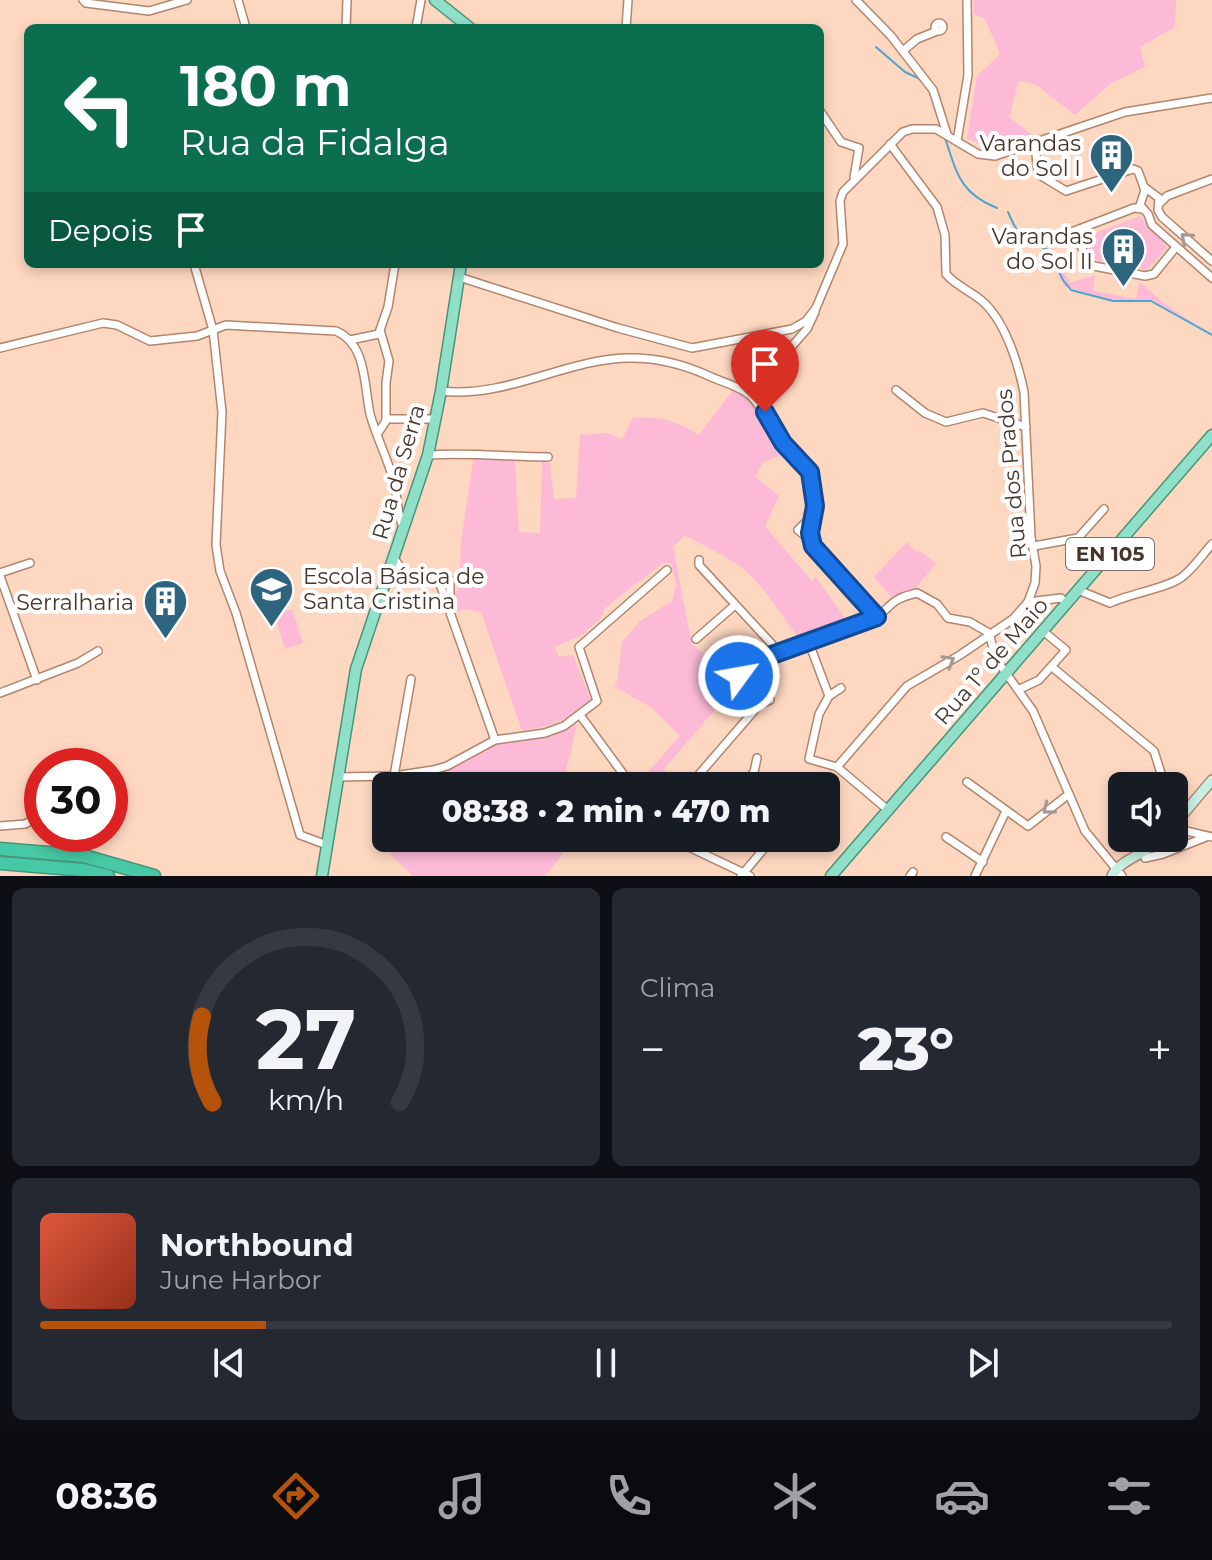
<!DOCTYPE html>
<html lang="pt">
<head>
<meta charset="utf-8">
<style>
	:root { --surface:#171b24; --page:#242831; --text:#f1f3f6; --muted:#9ea1a6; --line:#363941; --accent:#b45309 }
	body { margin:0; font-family:Montserrat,sans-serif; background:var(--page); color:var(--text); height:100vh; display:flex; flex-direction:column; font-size:30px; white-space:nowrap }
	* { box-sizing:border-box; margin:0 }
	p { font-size:26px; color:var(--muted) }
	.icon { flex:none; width:44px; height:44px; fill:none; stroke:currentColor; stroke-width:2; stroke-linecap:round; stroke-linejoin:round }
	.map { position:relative; height:876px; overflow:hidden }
	.drawer { display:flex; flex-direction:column; gap:12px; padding:12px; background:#0d0f14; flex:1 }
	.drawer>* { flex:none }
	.guide { position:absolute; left:24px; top:24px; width:800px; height:244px; border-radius:12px; box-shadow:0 4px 12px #0003; background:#0b6e4f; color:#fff; overflow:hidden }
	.buttons { position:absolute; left:1108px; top:772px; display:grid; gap:16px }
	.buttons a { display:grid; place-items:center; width:80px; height:80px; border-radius:12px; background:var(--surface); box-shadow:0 4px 12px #0003; font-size:40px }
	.speed { position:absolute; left:24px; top:748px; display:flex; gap:16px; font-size:40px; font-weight:700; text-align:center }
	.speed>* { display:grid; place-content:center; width:104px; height:104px; border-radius:50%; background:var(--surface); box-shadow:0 4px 12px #0003; line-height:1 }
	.speed .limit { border:12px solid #d22; background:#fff; color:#111 }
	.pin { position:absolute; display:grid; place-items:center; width:68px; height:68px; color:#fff; margin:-82px -34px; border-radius:50% 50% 50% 0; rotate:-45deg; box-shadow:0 0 8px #0007 }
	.pin .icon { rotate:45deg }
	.me { position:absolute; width:88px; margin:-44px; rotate:58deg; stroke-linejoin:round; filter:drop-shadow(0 0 6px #0008) }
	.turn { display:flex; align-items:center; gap:28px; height:168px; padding:0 24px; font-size:36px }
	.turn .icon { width:104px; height:104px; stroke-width:2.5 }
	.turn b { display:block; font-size:56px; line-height:68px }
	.then { display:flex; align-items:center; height:76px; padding:0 24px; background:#0003; gap:16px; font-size:30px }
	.big { font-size:60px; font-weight:800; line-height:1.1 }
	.drawer .widget { flex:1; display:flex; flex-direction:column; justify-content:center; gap:12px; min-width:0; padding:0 28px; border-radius:12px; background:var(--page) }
	.drawer .dial { align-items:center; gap:0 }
	.dial svg { height:208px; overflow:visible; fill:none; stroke:var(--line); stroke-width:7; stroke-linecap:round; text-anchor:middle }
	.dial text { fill:var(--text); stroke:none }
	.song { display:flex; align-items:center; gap:24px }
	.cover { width:96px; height:96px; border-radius:12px; background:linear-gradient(135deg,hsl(10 70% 55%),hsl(10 70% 35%)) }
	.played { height:8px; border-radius:4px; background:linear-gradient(90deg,var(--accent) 20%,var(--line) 20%) }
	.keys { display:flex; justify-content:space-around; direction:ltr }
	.heat { display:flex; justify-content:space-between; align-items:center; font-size:44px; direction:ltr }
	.drawer .tiles { flex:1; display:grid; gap:12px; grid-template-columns:1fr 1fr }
	.widget:last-child { grid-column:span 2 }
	.trip { position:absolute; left:372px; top:772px; width:468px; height:80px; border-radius:12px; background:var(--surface); box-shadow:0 4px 12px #0003; font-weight:800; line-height:80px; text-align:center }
	.menu { display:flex; height:128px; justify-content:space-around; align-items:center; background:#090b0e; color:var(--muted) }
	.menu .icon { width:56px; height:56px }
	.menu .on { color:var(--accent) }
	.menu b { font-size:36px; color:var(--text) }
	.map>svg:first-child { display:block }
	.green { fill:#fcbad7 }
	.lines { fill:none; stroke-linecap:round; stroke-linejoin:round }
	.stream { stroke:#4ba5ce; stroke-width:2 }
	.street-casing { stroke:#b2856c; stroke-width:10 }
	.secondary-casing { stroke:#b2856c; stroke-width:12 }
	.primary-casing { stroke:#479579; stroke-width:13 }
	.highway-casing { stroke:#479579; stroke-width:15 }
	.street { stroke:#fff; stroke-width:7 }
	.secondary { stroke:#c8efe4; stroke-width:9 }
	.primary { stroke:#90dfc8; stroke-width:10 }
	.highway { stroke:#46c9a4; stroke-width:12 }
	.oneway { stroke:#a49a94 }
	.route-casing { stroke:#114b97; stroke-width:20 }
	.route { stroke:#1a73e8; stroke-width:14 }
	.labels { text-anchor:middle; stroke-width:8; stroke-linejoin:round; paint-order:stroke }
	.shield { fill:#fff; stroke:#7f726a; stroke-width:2 }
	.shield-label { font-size:20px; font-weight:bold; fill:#48352a }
	.poi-label { font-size:22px; fill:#48352a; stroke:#fff; text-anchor:end }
	.street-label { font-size:22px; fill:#48352a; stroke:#fff }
</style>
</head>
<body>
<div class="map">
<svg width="1212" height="876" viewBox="0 0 1212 876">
	<rect width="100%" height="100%" fill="#fed7c1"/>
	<g class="green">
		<path d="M974,0h202l-1,27 -35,20 5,20 -35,17 -35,31 -40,-31 -16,-3 -10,36 22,17c-18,8 -46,16 -64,4l10,-62 23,-22 -15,-35 -11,-5z"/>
		<path d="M1140,216l27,31 -20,23 -55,-11 -8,-22z"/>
		<path d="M1060,264l10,19 25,-8 -2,16 43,8 3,-16h2l25,22 46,30 -60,-35 -20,2 -20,-2 -48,-14 -8,-20z"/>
		<path d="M733,390c26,12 39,40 54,63l-23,9 -9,14 24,20 -14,30 47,55 4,-4 34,48 -48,16c-19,-20 -31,-45 -51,-65 -18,-18 -44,-28 -66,-41l-12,12 19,97 46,39 -74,86 2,3 -14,14h-6l-6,-5 40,-45 -28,-28 -38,-22 3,-3 5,-41 18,-21 32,-20 4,-16 -5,-22h-8l-58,45 -5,11 -18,16 -27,12 4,10 14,-2 18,46c-21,17 -41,26 -69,30l-41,-119 -15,-3 -11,4 -4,-8 2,-13 6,-2 2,-49 13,-86 41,5 4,72 21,1 2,-73 8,4 4,35 22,-1 4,-63 26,-2 16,6 11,-21c29,-2 42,2 66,17z"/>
		<path d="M907,542l10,10 3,-1 16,12 -21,26 -25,7 -16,-19z"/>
		<path d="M292,609l11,34 -18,6 -11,-35z"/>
		<path d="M574,724h3l-11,46 5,16h-169l-3,-5 41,-7 49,-28 58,-10z"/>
		<path d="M404,838h171l-30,38h-132l-23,-22z"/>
	</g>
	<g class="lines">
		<g class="stream">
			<path d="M876,47l29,25 15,7"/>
			<path d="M945,138c12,36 15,55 52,70"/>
			<path d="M1008,212c12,28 14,26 40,38l15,30 8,10 42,11h38l61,34"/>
		</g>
		<defs>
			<g id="street">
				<path d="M83,0l3,3 63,8 38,-11"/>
				<path d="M238,0l8,28"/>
				<path d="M856,0l35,36 42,54 14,44"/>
				<circle cx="939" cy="27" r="4"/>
				<path d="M346,28l1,-28"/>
				<path d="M416,28l5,-28"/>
				<path d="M626,28l2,-28"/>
				<path d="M903,51l14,-12 20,-8"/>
				<path d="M820,111l21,31 18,6 -5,29"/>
				<path d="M957,141l11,-66 -1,-75"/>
				<path d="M1035,144l3,30 28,17 67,-22 5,2 7,19 -5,15 8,9 4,11 60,53"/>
				<path d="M1144,187l15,11 -1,12 4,7 50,44"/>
				<path d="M1160,203l7,-7 45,-17"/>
				<path d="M1075,231l14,34 56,11 9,-2 22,-27"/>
				<path d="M1043,243l91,-35 8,1"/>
				<path d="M194,264l19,66 9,82 -6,133 4,26 16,42 64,222 27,10"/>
				<path d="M459,277l159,51 74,20 100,-19 14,-8 10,-13 27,-64 -3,-43 3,-9 60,-60 9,-3h24l42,25 17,2 130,-44 87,-14"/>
				<path d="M350,340l29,-6 1,-4"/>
				<path d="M0,348l103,-25 14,2 33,16 47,-5 29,-11 110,6c31,13 28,55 34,83 6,22 17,43 23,65 5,16 3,32 10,48"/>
				<path d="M896,390l29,23 21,9 37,-9 43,14"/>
				<path d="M441,391c66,8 129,-34 191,-33 27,0 53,7 77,18 13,6 33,11 43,21 13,14 19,31 30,46 9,11 23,18 29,31 11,27 -6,52 2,72l64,71"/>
				<path d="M750,394l57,-65 8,-17"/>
				<path d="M386,419h50"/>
				<path d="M378,433l8,-12v-38l3,-22 -9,-31 8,-23 7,-43"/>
				<path d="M428,455c41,-3 79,2 120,2"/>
				<path d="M810,540l-12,-10 15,-15"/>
				<path d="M1034,546l44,-8 26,-29"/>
				<path d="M394,558l11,16 22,3 13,7 55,156"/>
				<path d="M699,560v5l81,88"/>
				<path d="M0,573l30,-10"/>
				<path d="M0,576l37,104"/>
				<path d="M432,577l18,3v21"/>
				<path d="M1078,590l32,13c19,-9 58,-15 72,-26 12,-9 20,-22 30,-33"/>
				<path d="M1028,602l33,-4 6,6"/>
				<path d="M989,633l7,26 37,52 52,120 37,45"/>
				<path d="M696,639l39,-34"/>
				<path d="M809,643l20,53 -10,18 -10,45 28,8 51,43"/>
				<path d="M1052,667l102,84 11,35"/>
				<path d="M736,679l36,-24 98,-33c23,-14 16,-22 47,-29l20,11 11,14 22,4 19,11"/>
				<path d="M1020,689l19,-9 27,-30 -23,-19"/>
				<path d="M0,693l78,-30 20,-12"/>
				<path d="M829,696l12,-8"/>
				<path d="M580,715l52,71"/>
				<path d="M837,767l70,-81 53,-31 53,-36 15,-17 7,-19 1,-17 -5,-29 -7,-145c-6,-29 -19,-72 -43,-92 -11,-9 -26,-15 -35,-26l-1,-39 -8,-28 -47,-63"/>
				<path d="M110,770h1"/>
				<path d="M699,775l12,11"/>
				<path d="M394,776l17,-97"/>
				<path d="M338,777l56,-1 39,-6 14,-4 48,-26 50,-7 19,-7 33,-25 -18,-54 88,-77"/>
				<path d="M967,782l61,44 41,-32"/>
				<path d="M641,786l1,-2"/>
				<path d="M689,786l71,-82 10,-4"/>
				<path d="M742,786l12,-14 3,-14"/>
				<path d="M1174,797l14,12"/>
				<path d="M0,826l25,-2 17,-9"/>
				<path d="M1174,828l38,9"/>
				<path d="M946,837l37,25"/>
				<path d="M670,838l80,38"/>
				<path d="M1145,858l18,-4 43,-17"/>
				<path d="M741,876l32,-38"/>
				<path d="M910,876l3,-4"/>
				<path d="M975,876l31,-65"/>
			</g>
			<g id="secondary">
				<path d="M1174,825l38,-45"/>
				<path d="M1112,876c7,-16 36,-23 50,-38"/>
			</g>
			<g id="primary">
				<path d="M435,0l35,28"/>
				<path d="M322,876l34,-207 72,-214 13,-64 20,-127"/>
				<path d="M831,876l381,-441"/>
			</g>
			<g id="highway">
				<path d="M0,849l84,7 70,20"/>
				<path d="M0,863l84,7 24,6"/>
			</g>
		</defs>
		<use href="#street" class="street-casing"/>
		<use href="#secondary" class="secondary-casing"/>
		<use href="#primary" class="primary-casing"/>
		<use href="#highway" class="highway-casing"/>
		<use href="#street" class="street"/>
		<use href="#secondary" class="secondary"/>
		<use href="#primary" class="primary"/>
		<use href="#highway" class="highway"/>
	</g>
	<defs><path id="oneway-chevron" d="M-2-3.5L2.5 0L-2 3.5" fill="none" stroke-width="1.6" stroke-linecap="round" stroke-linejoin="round" transform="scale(2)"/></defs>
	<g class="oneway">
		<use href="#oneway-chevron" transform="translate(1186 238) rotate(-139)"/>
		<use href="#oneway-chevron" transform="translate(949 661) rotate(-30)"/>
		<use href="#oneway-chevron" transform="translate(1048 809) rotate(140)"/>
	</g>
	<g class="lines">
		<defs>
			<path id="route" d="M739,676l33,-21 105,-38 -64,-71 -3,-13 5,-27 -5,-34 -27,-29 -18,-31"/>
		</defs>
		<use href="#route" class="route-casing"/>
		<use href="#route" class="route"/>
	</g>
	<defs>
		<symbol id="building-pin" viewBox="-11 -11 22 30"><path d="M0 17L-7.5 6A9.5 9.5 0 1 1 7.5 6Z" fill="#2d657f" stroke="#fff"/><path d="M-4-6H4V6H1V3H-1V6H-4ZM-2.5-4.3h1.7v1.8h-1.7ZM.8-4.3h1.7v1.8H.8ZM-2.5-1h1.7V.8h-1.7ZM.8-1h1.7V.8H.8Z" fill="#fff"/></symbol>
		<symbol id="school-pin" viewBox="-11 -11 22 30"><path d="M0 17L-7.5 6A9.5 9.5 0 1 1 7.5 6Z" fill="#2d657f" stroke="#fff"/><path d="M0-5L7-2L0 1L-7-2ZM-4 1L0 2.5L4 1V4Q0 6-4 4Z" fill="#fff"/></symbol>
	</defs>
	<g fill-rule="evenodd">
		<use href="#building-pin" x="1086" y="130" width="51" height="69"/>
		<use href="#building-pin" x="1098" y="224" width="51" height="69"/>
		<use href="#school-pin" x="246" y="564" width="51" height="69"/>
		<use href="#building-pin" x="140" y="576" width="51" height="69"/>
	</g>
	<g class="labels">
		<rect class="shield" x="1066" y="538" width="88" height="32" rx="6"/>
		<g class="shield-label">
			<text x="1110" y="561">EN 105</text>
		</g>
		<g class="poi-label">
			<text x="1081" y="151">Varandas<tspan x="1081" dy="25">do Sol I</tspan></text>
			<text x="1093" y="244">Varandas<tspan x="1093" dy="25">do Sol II</tspan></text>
			<text x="303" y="584" text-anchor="start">Escola Básica de<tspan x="303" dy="25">Santa Cristina</tspan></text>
			<text x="134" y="610">Serralharia</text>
		</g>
		<g class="street-label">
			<text transform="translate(398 472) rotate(-74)" y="8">Rua da Serra</text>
			<text transform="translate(1011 474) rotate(-95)" y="8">Rua dos Prados</text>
			<text transform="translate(991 661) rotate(-49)" y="8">Rua 1º de Maio</text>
		</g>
	</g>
</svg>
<div class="buttons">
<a><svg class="icon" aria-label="sound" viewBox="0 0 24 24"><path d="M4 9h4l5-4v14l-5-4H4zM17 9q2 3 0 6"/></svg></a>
</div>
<div class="speed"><div class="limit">30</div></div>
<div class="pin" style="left:765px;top:412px;background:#d93025"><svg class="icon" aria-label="arrive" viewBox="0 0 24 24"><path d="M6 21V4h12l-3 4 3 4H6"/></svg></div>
<svg class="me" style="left:739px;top:676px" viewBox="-20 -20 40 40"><circle r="17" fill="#1a73e8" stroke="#fff" stroke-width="3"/><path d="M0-11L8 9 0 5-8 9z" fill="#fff"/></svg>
<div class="trip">08:38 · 2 min · 470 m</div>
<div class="guide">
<div class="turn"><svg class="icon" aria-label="left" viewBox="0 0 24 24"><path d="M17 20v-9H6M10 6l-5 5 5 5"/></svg><div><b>180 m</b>Rua da Fidalga</div></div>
<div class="then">Depois<svg class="icon" aria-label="arrive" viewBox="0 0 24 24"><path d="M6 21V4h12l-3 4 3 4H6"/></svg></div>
</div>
</div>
<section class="drawer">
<div class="tiles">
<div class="widget dial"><svg viewBox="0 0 100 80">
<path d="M14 69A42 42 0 1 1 86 69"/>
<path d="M14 69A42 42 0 0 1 10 36" stroke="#b45309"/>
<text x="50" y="56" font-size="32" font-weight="700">27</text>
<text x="50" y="72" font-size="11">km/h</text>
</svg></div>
<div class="widget"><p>Clima</p>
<div class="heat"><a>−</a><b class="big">23°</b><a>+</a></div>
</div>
<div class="widget">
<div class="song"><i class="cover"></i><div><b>Northbound</b><p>June Harbor</p></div></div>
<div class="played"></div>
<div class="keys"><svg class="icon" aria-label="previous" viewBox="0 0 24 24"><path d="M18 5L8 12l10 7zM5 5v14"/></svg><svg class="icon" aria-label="pause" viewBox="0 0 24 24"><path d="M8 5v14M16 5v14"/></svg><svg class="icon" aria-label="next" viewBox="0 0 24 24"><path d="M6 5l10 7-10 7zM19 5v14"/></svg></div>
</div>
</div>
</section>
<nav class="menu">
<b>08:36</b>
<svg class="icon on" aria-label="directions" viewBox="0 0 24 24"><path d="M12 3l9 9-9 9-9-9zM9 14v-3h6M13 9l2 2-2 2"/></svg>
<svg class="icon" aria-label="music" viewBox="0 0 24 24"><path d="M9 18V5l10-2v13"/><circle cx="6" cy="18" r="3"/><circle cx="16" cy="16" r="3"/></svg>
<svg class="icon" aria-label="phone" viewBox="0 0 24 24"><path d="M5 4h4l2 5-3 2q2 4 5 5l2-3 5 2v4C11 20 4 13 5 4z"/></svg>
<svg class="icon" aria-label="climate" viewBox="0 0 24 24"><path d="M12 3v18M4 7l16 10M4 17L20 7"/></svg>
<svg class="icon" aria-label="car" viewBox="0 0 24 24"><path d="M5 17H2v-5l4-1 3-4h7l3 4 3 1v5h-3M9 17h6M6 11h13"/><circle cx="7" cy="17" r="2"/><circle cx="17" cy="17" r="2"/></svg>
<svg class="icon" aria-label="filters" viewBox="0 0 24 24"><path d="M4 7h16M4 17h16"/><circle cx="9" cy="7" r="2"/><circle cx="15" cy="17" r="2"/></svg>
</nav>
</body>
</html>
